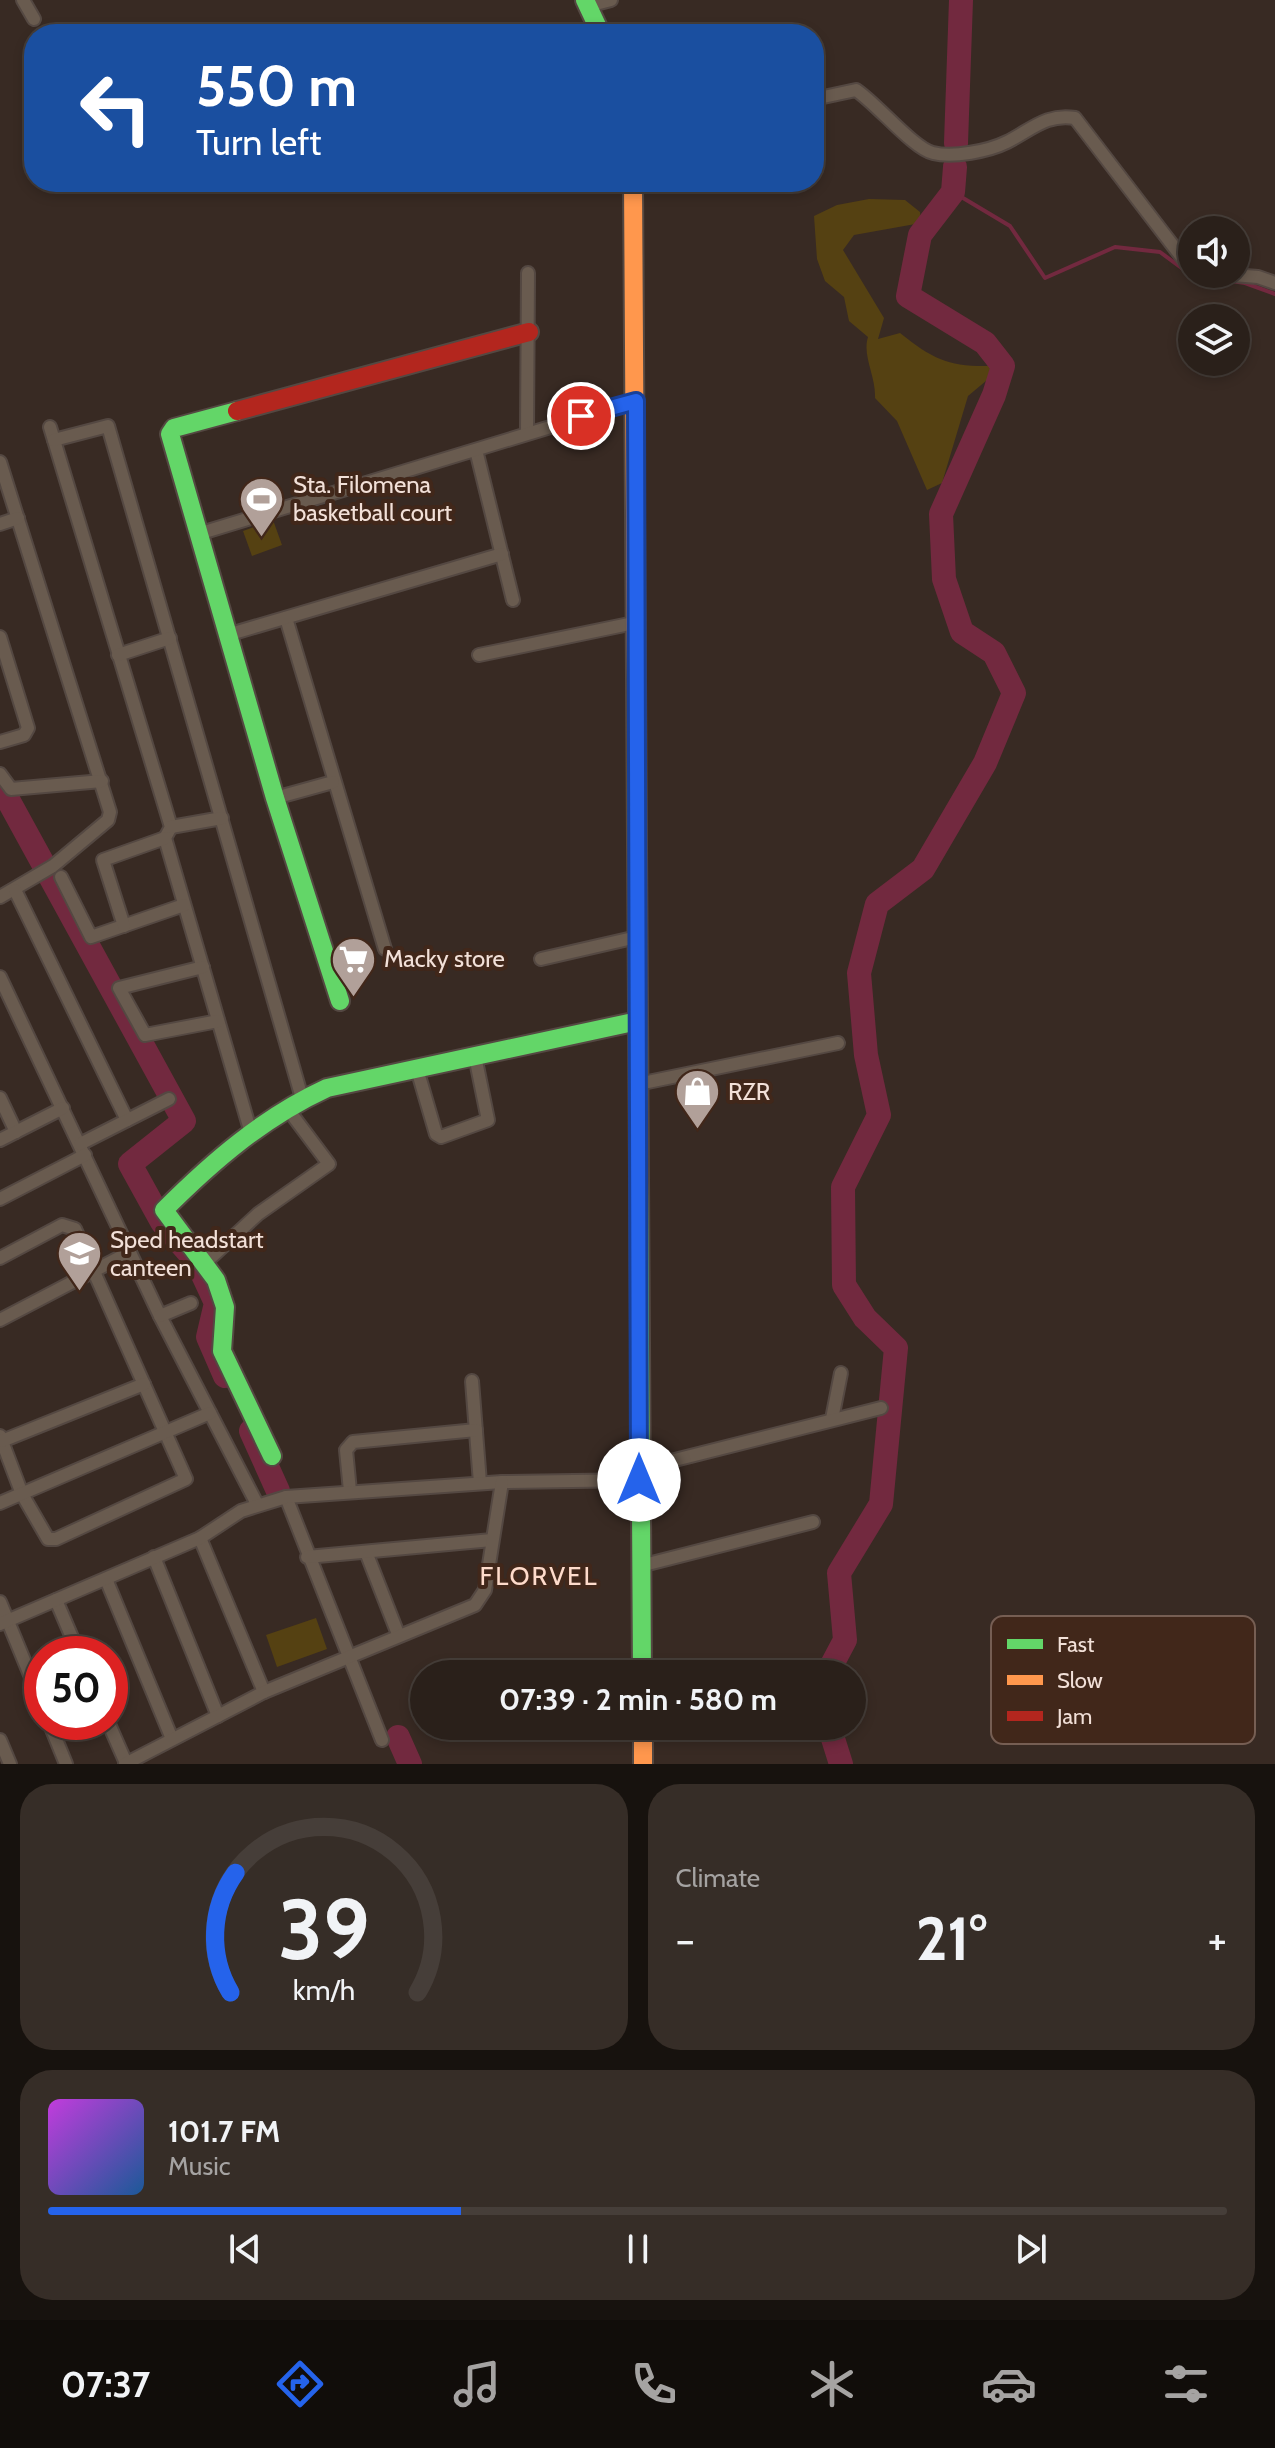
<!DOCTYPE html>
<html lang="en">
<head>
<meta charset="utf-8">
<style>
	:root { --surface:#2a201a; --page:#362d27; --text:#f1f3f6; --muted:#a5a3a2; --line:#463e39; --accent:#2563eb }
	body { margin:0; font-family:Cabin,sans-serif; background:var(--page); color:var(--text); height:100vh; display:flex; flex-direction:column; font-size:30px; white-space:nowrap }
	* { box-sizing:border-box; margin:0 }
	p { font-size:26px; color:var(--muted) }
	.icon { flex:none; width:44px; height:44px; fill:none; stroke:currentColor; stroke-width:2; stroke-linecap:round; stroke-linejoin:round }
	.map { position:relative; height:1764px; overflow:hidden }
	.drawer { display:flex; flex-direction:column; gap:20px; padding:20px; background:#17120e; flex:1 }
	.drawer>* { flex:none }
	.guide { position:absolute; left:24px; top:24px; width:800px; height:168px; border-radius:32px; box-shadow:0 4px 12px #0003,0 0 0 2px var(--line); background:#1a4fa0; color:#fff; overflow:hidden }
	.fabs { position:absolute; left:1178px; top:216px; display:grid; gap:16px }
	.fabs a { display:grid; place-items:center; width:72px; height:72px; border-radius:50%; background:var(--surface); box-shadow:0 4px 12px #0003,0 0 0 2px var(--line); font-size:40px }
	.speed { position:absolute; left:24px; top:1636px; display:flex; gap:16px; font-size:40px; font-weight:700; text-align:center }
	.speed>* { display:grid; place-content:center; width:104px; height:104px; border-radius:50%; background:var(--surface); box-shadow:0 4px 12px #0003,0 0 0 2px var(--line); line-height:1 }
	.speed .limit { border:12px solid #d22; background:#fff; color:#111 }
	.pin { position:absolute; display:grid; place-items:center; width:68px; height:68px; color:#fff; margin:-34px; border:4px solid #fff; border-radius:50%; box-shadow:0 2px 8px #0007 }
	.me { position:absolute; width:88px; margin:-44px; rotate:0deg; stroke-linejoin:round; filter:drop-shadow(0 0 6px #0008) }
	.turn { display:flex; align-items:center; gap:28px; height:168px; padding:0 40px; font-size:36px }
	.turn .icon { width:104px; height:104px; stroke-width:2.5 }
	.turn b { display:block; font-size:56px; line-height:68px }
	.big { font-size:60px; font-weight:700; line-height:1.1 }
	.drawer .tile { flex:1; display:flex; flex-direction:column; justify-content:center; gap:12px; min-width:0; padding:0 28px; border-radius:32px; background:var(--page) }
	.drawer .dial { align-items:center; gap:0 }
	.dial svg { height:208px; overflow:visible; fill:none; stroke:var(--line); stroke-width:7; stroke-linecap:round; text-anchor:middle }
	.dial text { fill:var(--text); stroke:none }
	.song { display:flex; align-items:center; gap:24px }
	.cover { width:96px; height:96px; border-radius:12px; background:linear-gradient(135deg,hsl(290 70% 55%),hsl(210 70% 35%)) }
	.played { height:8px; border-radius:4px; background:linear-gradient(90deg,var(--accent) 35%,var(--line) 35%) }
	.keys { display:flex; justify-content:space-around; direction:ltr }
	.heat { display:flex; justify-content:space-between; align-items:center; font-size:44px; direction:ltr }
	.drawer .tiles { flex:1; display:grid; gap:20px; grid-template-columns:1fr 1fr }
	.tile:last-child { grid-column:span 2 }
	.trip { position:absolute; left:410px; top:1660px; width:456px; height:80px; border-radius:40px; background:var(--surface); box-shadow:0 4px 12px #0003,0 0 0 2px var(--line); font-weight:700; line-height:80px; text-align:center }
	.dock { display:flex; height:128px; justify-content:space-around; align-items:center; background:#110d0a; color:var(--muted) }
	.dock .icon { width:56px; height:56px }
	.dock .current { color:var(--accent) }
	.dock b { font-size:36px; color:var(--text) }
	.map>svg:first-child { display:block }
	.green { fill:#554112 }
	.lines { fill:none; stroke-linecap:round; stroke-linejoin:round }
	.stream { stroke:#72293f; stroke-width:4 }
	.river { stroke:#72293f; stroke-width:24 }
	.street-casing { stroke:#544842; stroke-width:16 }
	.fast-casing { stroke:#544842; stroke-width:22 }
	.slow-casing { stroke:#544842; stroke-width:22 }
	.jam-casing { stroke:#544842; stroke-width:22 }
	.street { stroke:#695b4f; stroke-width:12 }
	.fast { stroke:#63d668; stroke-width:18 }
	.slow { stroke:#ff974d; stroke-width:18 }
	.jam { stroke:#b3261e; stroke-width:18 }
	.route-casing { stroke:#184099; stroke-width:20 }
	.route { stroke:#2563eb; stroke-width:14 }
	.labels { text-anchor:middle; stroke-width:8; stroke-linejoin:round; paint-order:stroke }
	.poi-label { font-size:24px; fill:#f2e0d8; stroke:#41271a; text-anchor:start }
	.neighbourhood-label { font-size:26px; letter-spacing:2px; fill:#fedbcb; stroke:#41271a }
	.key { fill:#41271a; stroke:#765e53; stroke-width:2 }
	.key-label { font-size:22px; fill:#f2e0d8 }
</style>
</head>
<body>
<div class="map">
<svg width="1275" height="1764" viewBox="0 0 1275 1764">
	<rect width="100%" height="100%" fill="#382a23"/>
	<g class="green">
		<path d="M869,199l36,1 15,12 1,11 -67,12 -11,15 41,68 -6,21 22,-6c34,27 49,34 92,33l1,9 -25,21 -26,87 -15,7 -30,-69 -22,-23c1,-22 -13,-42 -7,-61l-19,-16 -5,-24 -19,-16 -8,-22 -3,-43 23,-11z"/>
		<path d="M273,520l9,25 -30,11 -9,-25z"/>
		<path d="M316,1618l11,31 -50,18 -11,-32z"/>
	</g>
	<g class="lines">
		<path class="stream" d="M953,192l57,34 35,52 70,-31 45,5 31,23 54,8 30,11"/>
		<g class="river">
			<path d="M956,143l5,-143"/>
			<path d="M0,785l184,336 -54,43 32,58 35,40 19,41 -8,34 17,39"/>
			<path d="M251,1431l27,60"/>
			<path d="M827,1674l18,-34 -6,-67 42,-69 15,-156 -31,-30 -21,-33 -1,-98 36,-72 -13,-60 -7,-82 18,-69 46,-35 62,-106 29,-70 -20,-40 -32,-21 -18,-53 -3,-65 53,-119 9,-29 -18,-23 -77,-47 12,-61 33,-43 2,-25"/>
			<path d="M829,1726l12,38"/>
			<path d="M398,1737l12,27"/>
		</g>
		<defs>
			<g id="street">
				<path d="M23,0l11,19"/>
				<path d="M588,6l23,-6"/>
				<path d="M814,99l42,-9c21,14 58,59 77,63 20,5 56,-2 74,-11 24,-12 40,-29 68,-24l109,142 8,3"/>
				<path d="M1220,274l38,3 17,6"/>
				<path d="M50,427l121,400 -6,11 86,295"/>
				<path d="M527,431l1,-158"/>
				<path d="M54,440l54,-14 194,672"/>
				<path d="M476,450l37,150"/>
				<path d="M0,462l110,350 -2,8 -55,46 -53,31"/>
				<path d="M0,524l18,-6"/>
				<path d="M198,534l438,-133"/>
				<path d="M286,618l99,331"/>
				<path d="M227,635l275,-81"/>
				<path d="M0,637l28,91 -4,7 -24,7"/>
				<path d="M118,655l52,-17"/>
				<path d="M479,655l155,-32"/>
				<path d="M0,774l11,15 91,-8"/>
				<path d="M275,798l58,-16"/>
				<path d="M171,827l51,-9"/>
				<path d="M61,877l30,60 93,-32"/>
				<path d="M15,890l112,230"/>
				<path d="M124,926l-21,-66 62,-22"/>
				<path d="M541,959l96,-22"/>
				<path d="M203,967l-84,21 26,47 73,-14"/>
				<path d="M0,977l160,339 97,188"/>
				<path d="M417,1069l19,65 5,3 47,-17 -13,-64"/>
				<path d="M638,1084l200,-41"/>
				<path d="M0,1098l16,34"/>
				<path d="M0,1140l63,-32"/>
				<path d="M80,1144l89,-45"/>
				<path d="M0,1199l85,-44"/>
				<path d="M0,1258l62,-33 13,4 111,250 -130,60h-8l-26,-45 -22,-58"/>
				<path d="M205,1263l53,-49 71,-50 -42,-56"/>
				<path d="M160,1316l31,-13"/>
				<path d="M0,1320l130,-68"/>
				<path d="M472,1381l8,102"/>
				<path d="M832,1419l9,-46"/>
				<path d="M2,1441l142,-57"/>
				<path d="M639,1469l242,-61"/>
				<path d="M350,1491l-4,-41 7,-8 123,-12"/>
				<path d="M286,1497l96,243"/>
				<path d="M0,1503l210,-90"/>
				<path d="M200,1538l64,154"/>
				<path d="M366,1552l32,82"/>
				<path d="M154,1557l64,159"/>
				<path d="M307,1557l185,-17"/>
				<path d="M640,1566l173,-44"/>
				<path d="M106,1579l66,160"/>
				<path d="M56,1600l23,54"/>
				<path d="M0,1602l42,102"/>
				<path d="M0,1624l200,-86 41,-27 45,-14 216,-15 137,-2"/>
				<path d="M49,1722l17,42"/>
				<path d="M108,1722l18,41"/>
				<path d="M0,1740l10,24"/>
				<path d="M125,1764l139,-72 211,-87 10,-15 17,-108"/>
			</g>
			<g id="fast">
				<path d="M585,0l16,34"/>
				<path d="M237,411l-63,17 -4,6 105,364 65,203"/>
				<path d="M636,679l6,995"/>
				<path d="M272,1456l-50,-105 3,-44 -9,-27 -52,-70c49,-49 100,-93 163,-122l311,-67"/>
			</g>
			<g id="slow">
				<path d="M633,182l3,497"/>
				<path d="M643,1726v38"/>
			</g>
			<path id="jam" d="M237,411l292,-79"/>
		</defs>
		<use href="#street" class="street-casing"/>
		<use href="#fast" class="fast-casing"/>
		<use href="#slow" class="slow-casing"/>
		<use href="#jam" class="jam-casing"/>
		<use href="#street" class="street"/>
		<use href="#fast" class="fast"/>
		<use href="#slow" class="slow"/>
		<use href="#jam" class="jam"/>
	</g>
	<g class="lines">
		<defs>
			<path id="route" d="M581,416l55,-15 3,1079"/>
		</defs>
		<use href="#route" class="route-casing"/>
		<use href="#route" class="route"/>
	</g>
	<defs>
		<symbol id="stadium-pin" viewBox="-11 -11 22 30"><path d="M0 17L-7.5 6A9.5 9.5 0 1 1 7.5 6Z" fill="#b1a099" stroke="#41271a"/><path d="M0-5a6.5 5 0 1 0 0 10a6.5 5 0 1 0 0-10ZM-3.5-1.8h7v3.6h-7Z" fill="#fff"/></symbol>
		<symbol id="supermarket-pin" viewBox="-11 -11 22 30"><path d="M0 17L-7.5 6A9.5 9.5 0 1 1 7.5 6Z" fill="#b1a099" stroke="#41271a"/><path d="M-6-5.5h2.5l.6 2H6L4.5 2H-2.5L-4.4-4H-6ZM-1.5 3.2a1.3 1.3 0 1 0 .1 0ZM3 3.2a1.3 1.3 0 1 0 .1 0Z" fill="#fff"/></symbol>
		<symbol id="shop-pin" viewBox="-11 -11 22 30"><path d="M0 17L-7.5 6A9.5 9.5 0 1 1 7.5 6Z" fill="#b1a099" stroke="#41271a"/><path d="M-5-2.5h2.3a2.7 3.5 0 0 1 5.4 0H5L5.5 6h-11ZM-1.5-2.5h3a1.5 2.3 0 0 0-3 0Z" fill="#fff"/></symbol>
		<symbol id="school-pin" viewBox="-11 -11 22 30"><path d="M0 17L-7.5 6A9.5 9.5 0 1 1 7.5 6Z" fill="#b1a099" stroke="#41271a"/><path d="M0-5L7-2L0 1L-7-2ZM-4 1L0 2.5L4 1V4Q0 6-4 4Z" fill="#fff"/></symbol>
	</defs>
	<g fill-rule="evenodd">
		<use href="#stadium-pin" x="236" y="474" width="51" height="69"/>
		<use href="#supermarket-pin" x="328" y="934" width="51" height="69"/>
		<use href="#shop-pin" x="672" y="1066" width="51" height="69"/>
		<use href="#school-pin" x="54" y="1228" width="51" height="69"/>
	</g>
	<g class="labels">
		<g class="poi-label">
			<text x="293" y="493">Sta. Filomena<tspan x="293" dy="28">basketball court</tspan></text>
			<text x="384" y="967">Macky store</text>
			<text x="728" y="1100">RZR</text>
			<text x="110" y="1248">Sped headstart<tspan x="110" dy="28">canteen</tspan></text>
		</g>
		<g class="neighbourhood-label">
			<text x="539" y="1585">FLORVEL</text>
		</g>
	</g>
	<rect x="991" y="1616" width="264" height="128" rx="12" class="key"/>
	<rect x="1007" y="1639" width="36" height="10" fill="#63d668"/>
	<rect x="1007" y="1675" width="36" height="10" fill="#ff974d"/>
	<rect x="1007" y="1711" width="36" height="10" fill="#b3261e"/>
	<g class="key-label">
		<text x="1057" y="1652">Fast</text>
		<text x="1057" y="1688">Slow</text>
		<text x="1057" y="1724">Jam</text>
	</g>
</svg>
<div class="fabs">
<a><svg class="icon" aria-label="sound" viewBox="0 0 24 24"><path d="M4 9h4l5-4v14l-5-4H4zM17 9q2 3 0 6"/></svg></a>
<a><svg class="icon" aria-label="layers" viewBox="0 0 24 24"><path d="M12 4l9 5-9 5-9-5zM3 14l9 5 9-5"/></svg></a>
</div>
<div class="speed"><div class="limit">50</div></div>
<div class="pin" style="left:581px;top:416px;background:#d93025"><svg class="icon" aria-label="arrive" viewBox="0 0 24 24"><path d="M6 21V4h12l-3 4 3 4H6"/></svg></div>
<svg class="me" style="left:639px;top:1480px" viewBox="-20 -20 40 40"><circle r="19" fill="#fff"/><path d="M0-13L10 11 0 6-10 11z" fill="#2563eb"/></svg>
<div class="trip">07:39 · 2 min · 580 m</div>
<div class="guide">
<div class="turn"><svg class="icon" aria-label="left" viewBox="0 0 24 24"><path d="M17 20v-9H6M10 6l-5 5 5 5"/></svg><div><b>550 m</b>Turn left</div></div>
</div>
</div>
<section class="drawer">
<div class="tiles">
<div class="tile dial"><svg viewBox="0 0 100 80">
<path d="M14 69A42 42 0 1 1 86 69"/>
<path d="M14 69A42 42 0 0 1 16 23" stroke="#2563eb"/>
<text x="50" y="56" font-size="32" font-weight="700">39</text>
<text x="50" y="72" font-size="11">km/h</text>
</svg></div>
<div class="tile"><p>Climate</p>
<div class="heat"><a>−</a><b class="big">21°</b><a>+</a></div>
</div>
<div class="tile">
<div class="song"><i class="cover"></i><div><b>101.7 FM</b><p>Music</p></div></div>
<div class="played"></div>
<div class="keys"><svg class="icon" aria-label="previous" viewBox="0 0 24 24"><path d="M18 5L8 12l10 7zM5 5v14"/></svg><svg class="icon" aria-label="pause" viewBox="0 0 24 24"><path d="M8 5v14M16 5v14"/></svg><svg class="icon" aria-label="next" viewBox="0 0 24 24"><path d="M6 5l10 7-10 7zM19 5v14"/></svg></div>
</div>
</div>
</section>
<nav class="dock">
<b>07:37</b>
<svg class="icon current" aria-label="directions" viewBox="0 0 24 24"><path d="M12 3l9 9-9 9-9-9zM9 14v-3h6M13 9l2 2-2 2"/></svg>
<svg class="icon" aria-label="music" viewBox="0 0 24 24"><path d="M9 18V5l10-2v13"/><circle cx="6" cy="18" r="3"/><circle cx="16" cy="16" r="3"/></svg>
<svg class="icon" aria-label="phone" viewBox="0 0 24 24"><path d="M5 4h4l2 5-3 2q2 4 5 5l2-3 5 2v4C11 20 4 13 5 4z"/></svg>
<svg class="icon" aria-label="climate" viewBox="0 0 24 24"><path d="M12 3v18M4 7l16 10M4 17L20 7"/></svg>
<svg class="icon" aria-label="car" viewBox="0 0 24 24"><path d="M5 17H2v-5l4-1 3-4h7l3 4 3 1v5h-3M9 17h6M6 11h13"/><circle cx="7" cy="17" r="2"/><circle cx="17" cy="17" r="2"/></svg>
<svg class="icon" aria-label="filters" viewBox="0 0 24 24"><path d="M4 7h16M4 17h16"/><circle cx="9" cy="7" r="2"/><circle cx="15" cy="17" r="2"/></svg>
</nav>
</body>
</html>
